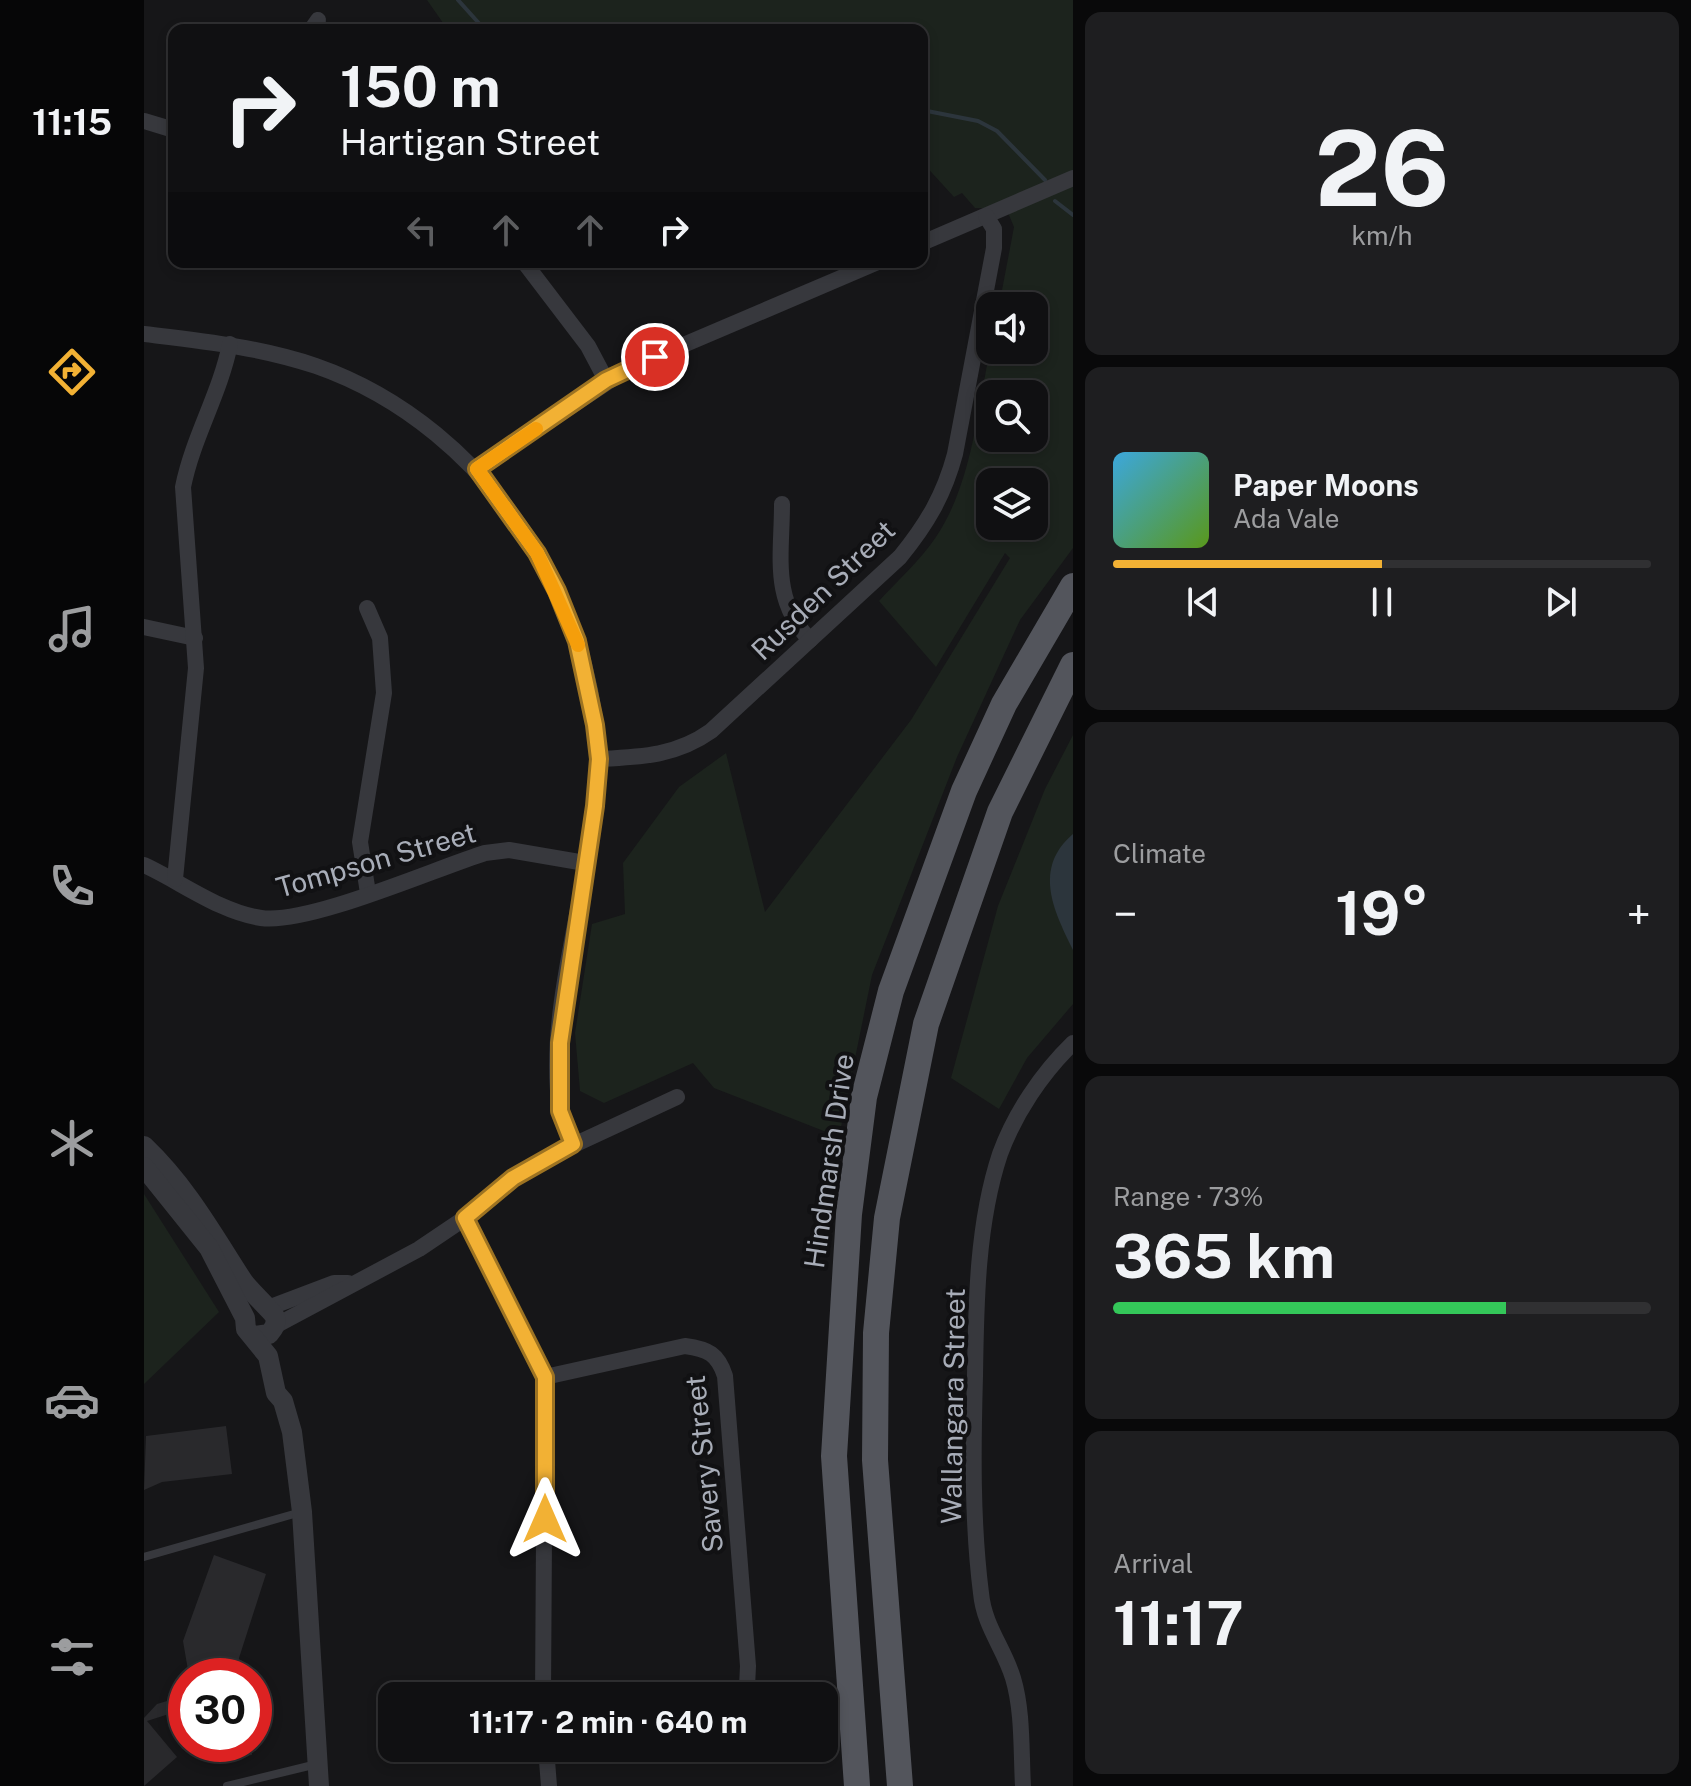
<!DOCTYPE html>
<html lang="en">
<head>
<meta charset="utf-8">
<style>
	:root { --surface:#101012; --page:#1e1e20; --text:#f1f3f6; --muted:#9c9d9f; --line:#303032; --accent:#f2b134 }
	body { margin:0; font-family:"Public Sans",sans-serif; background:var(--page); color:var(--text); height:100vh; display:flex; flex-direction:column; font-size:30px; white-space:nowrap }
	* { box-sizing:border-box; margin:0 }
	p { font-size:26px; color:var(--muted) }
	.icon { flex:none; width:44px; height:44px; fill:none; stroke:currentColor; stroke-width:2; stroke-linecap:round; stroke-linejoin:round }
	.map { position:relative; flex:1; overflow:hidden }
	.drawer { display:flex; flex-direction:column; gap:12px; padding:12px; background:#09090a; width:618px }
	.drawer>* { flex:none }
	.guide { position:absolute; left:24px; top:24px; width:760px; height:244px; border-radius:16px; box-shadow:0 4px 12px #0003,0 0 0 2px var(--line); background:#101012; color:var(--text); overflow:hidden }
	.buttons { position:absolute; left:832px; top:292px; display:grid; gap:16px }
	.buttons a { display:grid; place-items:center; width:72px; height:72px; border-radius:16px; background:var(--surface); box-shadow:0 4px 12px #0003,0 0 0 2px var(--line); font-size:40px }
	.speed { position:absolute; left:24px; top:1658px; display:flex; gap:16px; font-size:40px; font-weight:700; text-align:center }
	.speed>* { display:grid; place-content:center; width:104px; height:104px; border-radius:50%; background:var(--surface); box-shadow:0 4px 12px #0003,0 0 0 2px var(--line); line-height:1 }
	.speed .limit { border:12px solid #d22; background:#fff; color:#111 }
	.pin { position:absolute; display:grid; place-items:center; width:68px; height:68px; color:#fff; margin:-34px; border:4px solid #fff; border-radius:50%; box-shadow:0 2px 8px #0007 }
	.me { position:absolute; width:88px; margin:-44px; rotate:0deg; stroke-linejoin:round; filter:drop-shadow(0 0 6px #0008) }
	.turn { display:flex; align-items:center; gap:28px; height:168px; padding:0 40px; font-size:36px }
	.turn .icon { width:104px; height:104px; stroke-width:2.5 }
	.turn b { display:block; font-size:56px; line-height:68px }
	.lanes { display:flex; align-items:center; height:76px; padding:0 40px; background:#0003; justify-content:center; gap:40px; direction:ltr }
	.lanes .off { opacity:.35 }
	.big { font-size:60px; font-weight:700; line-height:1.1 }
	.drawer .tile { flex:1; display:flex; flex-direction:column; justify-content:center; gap:12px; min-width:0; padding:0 28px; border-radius:16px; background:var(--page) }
	.drawer .dial { align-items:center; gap:0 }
	.dial b { font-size:104px; line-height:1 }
	.song { display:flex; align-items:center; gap:24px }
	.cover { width:96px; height:96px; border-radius:12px; background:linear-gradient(135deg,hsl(200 70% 55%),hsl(90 70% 35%)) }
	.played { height:8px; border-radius:4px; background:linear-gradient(90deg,var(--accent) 50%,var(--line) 50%) }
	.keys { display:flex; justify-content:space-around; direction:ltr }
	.heat { display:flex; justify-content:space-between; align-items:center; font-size:44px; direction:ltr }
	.charge { height:12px; border-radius:6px; background:linear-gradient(90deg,#34c759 73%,var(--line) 0) }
	.trip { position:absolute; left:234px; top:1682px; width:460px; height:80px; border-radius:16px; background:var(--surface); box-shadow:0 4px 12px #0003,0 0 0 2px var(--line); font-weight:700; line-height:80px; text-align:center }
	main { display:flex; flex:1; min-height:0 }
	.dock { display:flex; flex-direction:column; width:144px; justify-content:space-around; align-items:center; background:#060607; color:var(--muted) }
	.dock .icon { width:56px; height:56px }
	.dock .active { color:var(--accent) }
	.dock b { font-size:36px; color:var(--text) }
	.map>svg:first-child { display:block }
	.green { fill:#1c231d; fill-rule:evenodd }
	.water { fill:#2c353c }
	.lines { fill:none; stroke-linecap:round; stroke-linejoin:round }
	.stream { stroke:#2c353c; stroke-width:4 }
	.building { fill:#29292c }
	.service { stroke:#37383d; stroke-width:8 }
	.minor { stroke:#37383d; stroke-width:16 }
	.tertiary { stroke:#37383d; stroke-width:20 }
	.primary { stroke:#53555c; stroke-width:26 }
	.route-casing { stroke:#9d7322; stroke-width:20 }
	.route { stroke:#f2b134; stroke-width:14 }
	.slow { stroke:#f59e0b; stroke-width:14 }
	.labels { text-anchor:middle; stroke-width:8; stroke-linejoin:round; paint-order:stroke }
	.street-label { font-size:28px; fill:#a8adb8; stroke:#111113 }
</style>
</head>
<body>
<main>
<nav class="dock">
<b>11:15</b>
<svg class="icon active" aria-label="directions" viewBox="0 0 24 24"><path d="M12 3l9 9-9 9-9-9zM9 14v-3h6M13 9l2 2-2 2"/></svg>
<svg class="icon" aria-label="music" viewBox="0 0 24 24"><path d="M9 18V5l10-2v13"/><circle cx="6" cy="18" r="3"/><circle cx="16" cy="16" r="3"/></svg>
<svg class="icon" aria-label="phone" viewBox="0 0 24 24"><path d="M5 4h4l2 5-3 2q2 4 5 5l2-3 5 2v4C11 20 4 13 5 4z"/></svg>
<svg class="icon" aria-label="climate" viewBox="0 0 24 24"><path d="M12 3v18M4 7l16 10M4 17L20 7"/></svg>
<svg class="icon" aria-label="car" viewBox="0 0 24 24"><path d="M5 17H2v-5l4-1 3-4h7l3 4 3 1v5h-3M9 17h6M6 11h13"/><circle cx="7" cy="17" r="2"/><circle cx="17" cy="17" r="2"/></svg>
<svg class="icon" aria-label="filters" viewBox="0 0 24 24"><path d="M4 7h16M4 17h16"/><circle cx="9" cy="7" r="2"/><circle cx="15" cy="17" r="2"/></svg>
</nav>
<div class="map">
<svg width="929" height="1786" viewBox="0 0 929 1786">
	<rect width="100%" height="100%" fill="#161618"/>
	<g class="green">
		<path d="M283,0h646v548l-53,72 -63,137 -85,218 -33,162 -125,-49 -21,-25 -89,40 -24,-12 -5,-58 17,-109 33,-10 -2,-51 56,-76 47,-34 39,159 146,-192 99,-162 -5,-5 -69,114 -57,-66c18,-20 41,-40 57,-64 36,-54 41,-125 54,-187h44v-44h-35l15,-79 -8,-19h-31l-13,-15 -8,4 -32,-35v-132h-474zM846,394h44v44h-44zM846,482h44v44h-44z"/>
		<path d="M929,735v269l-46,54 -28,51 -48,-31 47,-172 47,-117z"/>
		<path d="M0,1194l75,118 -75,72z"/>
	</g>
	<path class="water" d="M929,834v116c-20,-40 -40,-82 0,-116z"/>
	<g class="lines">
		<g class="stream">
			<path d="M314,0l27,30"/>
			<path d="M778,110l56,11 19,10 48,49"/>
			<path d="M911,201l18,14"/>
		</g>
	</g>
	<g class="building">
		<path d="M82,1426l6,48 -70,8 -18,8 2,-54z"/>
		<path d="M70,1555l52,19 -27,84 2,18h-52l-6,-35z"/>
		<path d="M23,1701l5,12 -25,8 30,36 -33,29v-68l13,-14z"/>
		<path d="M58,1744h49l1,11 -47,6z"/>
	</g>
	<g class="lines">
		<g class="service">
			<path d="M0,1557l157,-45"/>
			<path d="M83,1786l90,-22"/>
		</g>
		<g class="minor">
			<path d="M167,30l7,-10"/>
			<path d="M0,121l30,9"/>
			<path d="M778,243l151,-65"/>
			<path d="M380,262l64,84 18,34"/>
			<path d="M0,334c58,7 116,13 172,32 175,61 298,253 280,437 -10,96 -50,211 -36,306 2,12 9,24 13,35"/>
			<path d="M333,469l150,-100 251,-107"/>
			<path d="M638,504c0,52 -11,95 28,136"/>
			<path d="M223,608l13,30 4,55 -24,149 8,51"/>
			<path d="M0,627l51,11"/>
			<path d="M455,759c42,-2 77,-3 112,-28l189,-174c27,-33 44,-62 55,-103l39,-206v-19l-8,-13"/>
			<path d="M0,865c37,17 76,47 117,53 47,7 173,-49 224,-65l24,-3 76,13"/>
			<path d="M31,879l21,-211 -13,-181c10,-50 37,-93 47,-143"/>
			<path d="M321,1218l80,159 -2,319"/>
			<path d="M124,1308l66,-25h14"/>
			<path d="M131,1326l144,-77 46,-31 48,-40 37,-22 127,-59"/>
			<path d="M401,1377l140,-31c23,3 33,8 40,30l23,290 -1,21 -6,9"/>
			<path d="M402,1748l3,38"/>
			<path d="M879,1786c-2,-35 0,-75 -10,-108 -9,-30 -29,-52 -32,-85 -9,-71 -8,-145 -6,-217 1,-73 2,-153 25,-222 15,-41 42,-81 73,-111"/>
		</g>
		<g class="tertiary">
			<path d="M0,1146c42,40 68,87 99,135 6,9 31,32 32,36 2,8 -2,12 -6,17l-15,2"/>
			<path d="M0,1167l65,81 36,70 1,11 22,27 8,37 7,8 9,31 10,80 17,274"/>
		</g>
		<g class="primary">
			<path d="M713,1786l-23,-330 15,-242 15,-117 27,-106 73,-200 40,-87 69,-118"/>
			<path d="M756,1786l-25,-326 1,-127 11,-115 39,-194 74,-212 73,-147"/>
		</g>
	</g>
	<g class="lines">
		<defs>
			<path id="route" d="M401,1519v-142l-80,-159 48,-40 60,-34 -13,-33v-68l35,-237 4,-47 -4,-34 -18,-84 -20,-50 -20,-38 -60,-84 129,-89 49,-23"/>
		</defs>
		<use href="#route" class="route-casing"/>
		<use href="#route" class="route"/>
		<path class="slow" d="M392,429l-59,40 60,84 41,92"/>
	</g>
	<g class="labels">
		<g class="street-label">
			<text transform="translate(679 590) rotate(-44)" y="10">Rusden Street</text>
			<text transform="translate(232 860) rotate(-16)" y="10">Tompson Street</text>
			<text transform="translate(685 1161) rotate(-82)" y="10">Hindmarsh Drive</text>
			<text transform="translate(809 1406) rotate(-89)" y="10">Wallangara Street</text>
			<text transform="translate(560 1464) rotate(-96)" y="10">Savery Street</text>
		</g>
	</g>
</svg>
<div class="buttons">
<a><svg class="icon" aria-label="sound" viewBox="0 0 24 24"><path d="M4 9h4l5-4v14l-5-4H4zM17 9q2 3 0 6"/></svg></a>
<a><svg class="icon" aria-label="search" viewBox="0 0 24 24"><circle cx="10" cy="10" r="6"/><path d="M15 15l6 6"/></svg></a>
<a><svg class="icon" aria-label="layers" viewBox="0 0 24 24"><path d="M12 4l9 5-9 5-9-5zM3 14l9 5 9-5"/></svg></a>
</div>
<div class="speed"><div class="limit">30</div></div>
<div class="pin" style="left:511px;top:357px;background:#d93025"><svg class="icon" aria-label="arrive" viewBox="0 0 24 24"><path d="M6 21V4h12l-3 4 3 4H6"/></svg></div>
<svg class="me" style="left:401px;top:1519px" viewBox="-20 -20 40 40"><path d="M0-17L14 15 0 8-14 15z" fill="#f2b134" stroke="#fff" stroke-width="4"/></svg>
<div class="trip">11:17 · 2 min · 640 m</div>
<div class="guide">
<div class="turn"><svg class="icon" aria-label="right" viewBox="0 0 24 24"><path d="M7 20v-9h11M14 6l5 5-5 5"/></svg><div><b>150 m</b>Hartigan Street</div></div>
<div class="lanes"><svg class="icon off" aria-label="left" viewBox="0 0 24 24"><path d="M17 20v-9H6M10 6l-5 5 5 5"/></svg><svg class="icon off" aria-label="ahead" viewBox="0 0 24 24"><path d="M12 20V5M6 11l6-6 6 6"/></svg><svg class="icon off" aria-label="ahead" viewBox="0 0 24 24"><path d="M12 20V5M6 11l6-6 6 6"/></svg><svg class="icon" aria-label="right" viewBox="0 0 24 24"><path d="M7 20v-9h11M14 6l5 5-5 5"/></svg></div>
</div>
</div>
<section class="drawer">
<div class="tile dial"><b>26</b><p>km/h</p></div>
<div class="tile">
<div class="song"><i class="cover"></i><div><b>Paper Moons</b><p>Ada Vale</p></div></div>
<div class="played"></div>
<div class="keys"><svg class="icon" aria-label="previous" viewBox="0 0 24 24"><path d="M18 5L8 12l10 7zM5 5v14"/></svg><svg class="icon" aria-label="pause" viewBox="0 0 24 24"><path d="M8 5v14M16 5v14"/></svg><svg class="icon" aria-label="next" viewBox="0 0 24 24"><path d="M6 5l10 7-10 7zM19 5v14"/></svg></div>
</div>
<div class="tile"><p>Climate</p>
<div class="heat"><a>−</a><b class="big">19°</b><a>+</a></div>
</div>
<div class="tile"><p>Range · 73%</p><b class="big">365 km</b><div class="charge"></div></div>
<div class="tile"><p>Arrival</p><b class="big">11:17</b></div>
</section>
</main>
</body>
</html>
